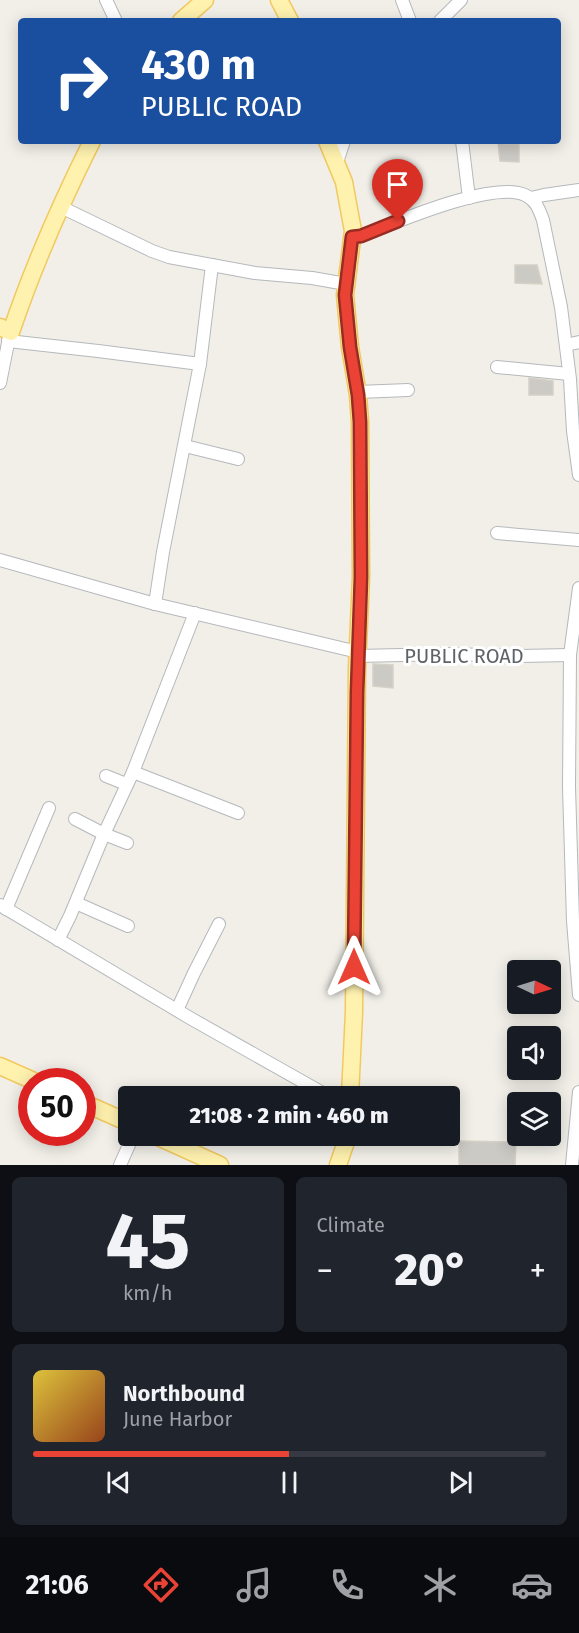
<!DOCTYPE html>
<html lang="en">
<head>
<meta charset="utf-8">
<style>
	:root { --surface:#171b24; --page:#20242c; --text:#f1f3f6; --muted:#9ea1a6; --line:#363941; --accent:#ea4335 }
	body { margin:0; font-family:"Fira Sans",sans-serif; background:var(--page); color:var(--text); height:100vh; display:flex; flex-direction:column; font-size:22px; white-space:nowrap }
	* { box-sizing:border-box; margin:0 }
	p { font-size:20px; color:var(--muted) }
	.icon { flex:none; width:33px; height:33px; fill:none; stroke:currentColor; stroke-width:2; stroke-linecap:round; stroke-linejoin:round }
	.map { position:relative; height:1165px; overflow:hidden }
	.drawer { display:flex; flex-direction:column; gap:12px; padding:12px; background:#0d0f14; flex:1 }
	.drawer>* { flex:none }
	.top-card { position:absolute; left:18px; top:18px; width:543px; height:126px; border-radius:6px; box-shadow:0 3px 15px #0003; background:#1a4fa0; color:#fff; overflow:hidden }
	.needle { width:39px; rotate:94deg }
	.controls { position:absolute; left:507px; top:960px; display:grid; gap:12px }
	.controls a { display:grid; place-items:center; width:54px; height:54px; border-radius:6px; background:var(--surface); box-shadow:0 3px 15px #0003; font-size:30px }
	.speed { position:absolute; left:18px; top:1068px; display:flex; gap:12px; font-size:30px; font-weight:700; text-align:center }
	.speed>* { display:grid; place-content:center; width:78px; height:78px; border-radius:50%; background:var(--surface); box-shadow:0 3px 15px #0003; line-height:1 }
	.speed .limit { border:9px solid #d22; background:#fff; color:#111 }
	.pin { position:absolute; display:grid; place-items:center; width:51px; height:51px; color:#fff; margin:-62px -26px; border-radius:50% 50% 50% 0; rotate:-45deg; box-shadow:0 0 6px #0007 }
	.pin .icon { rotate:45deg }
	.me { position:absolute; width:66px; margin:-33px; rotate:0deg; stroke-linejoin:round; filter:drop-shadow(0 0 4px #0008) }
	.turn { display:flex; align-items:center; gap:21px; height:126px; padding:0 24px; font-size:27px }
	.turn .icon { width:78px; height:78px; stroke-width:2.5 }
	.turn b { display:block; font-size:42px; line-height:51px }
	.big { font-size:45px; font-weight:800; line-height:1.1 }
	.drawer .tile { flex:1; display:flex; flex-direction:column; justify-content:center; gap:9px; min-width:0; padding:0 21px; border-radius:9px; background:var(--page) }
	.drawer .dial { align-items:center; gap:0 }
	.dial b { font-size:78px; line-height:1 }
	.song { display:flex; align-items:center; gap:18px }
	.cover { width:72px; height:72px; border-radius:9px; background:linear-gradient(135deg,hsl(50 70% 55%),hsl(20 70% 35%)) }
	.played { height:6px; border-radius:3px; background:linear-gradient(90deg,var(--accent) 50%,var(--line) 50%) }
	.keys { display:flex; justify-content:space-around; direction:ltr }
	.heat { display:flex; justify-content:space-between; align-items:center; font-size:33px; direction:ltr }
	.drawer .tiles { flex:1; display:grid; gap:12px; grid-template-columns:1fr 1fr }
	.tile:last-child { grid-column:span 2 }
	.trip { position:absolute; left:118px; top:1086px; width:342px; height:60px; border-radius:6px; background:var(--surface); box-shadow:0 3px 15px #0003; font-weight:800; line-height:60px; text-align:center }
	.tabs { display:flex; height:96px; justify-content:space-around; align-items:center; background:#090b0e; color:var(--muted) }
	.tabs .icon { width:42px; height:42px }
	.tabs .selected { color:var(--accent) }
	.tabs b { font-size:27px; color:var(--text) }
	.map>svg:first-child { display:block }
	.building { fill:#cccac5; stroke:#d6d1c6; stroke-width:1.5 }
	.lines { fill:none; stroke-linecap:round; stroke-linejoin:round }
	.minor-casing { stroke:#b5b8bc; stroke-width:14 }
	.major-casing { stroke:#f2c960; stroke-width:19 }
	.minor { stroke:#fff; stroke-width:12 }
	.major { stroke:#fff2af; stroke-width:16 }
	.route-casing { stroke:#982c22; stroke-width:15 }
	.route { stroke:#ea4335; stroke-width:10 }
	.labels { text-anchor:middle; stroke-width:6; stroke-linejoin:round; paint-order:stroke }
	.street-label { font-size:20px; fill:#5f6368; stroke:#fff }
</style>
</head>
<body>
<div class="map">
<svg width="579" height="1165" viewBox="0 0 579 1165">
	<rect width="100%" height="100%" fill="#f1efe8"/>
	<g class="building">
		<path d="M498,143l21,2v17l-19,-1z"/>
		<path d="M515,265h22l5,19 -27,-1z"/>
		<path d="M529,378l24,3v14h-24z"/>
		<path d="M373,664l20,1v23l-20,-2z"/>
		<path d="M459,1141l57,1 -1,23h-56z"/>
	</g>
	<g class="lines">
		<defs>
			<g id="minor">
				<path d="M106,0l10,21"/>
				<path d="M402,0l8,21"/>
				<path d="M440,21l21,-21"/>
				<path d="M462,141l7,57"/>
				<path d="M337,162l7,-21"/>
				<path d="M531,198l13,-3 35,-5"/>
				<path d="M61,207l91,44 17,6 86,16 57,5 34,6"/>
				<path d="M352,237l9,-1c33,-13 132,-56 164,-41 11,5 14,14 18,25l18,87 9,72 3,52 6,44"/>
				<path d="M8,341l90,10 102,13"/>
				<path d="M566,345l13,-3"/>
				<path d="M497,367l72,7"/>
				<path d="M0,383l10,-50"/>
				<path d="M358,392l50,-2"/>
				<path d="M185,446l53,13"/>
				<path d="M497,533l82,7"/>
				<path d="M0,560l155,44 203,48"/>
				<path d="M579,588l-9,67 -1,132 4,134 6,74"/>
				<path d="M155,604l8,-52 37,-188 12,-99"/>
				<path d="M357,656l90,-2 73,2 50,-1"/>
				<path d="M133,772l105,41"/>
				<path d="M106,776l20,8"/>
				<path d="M75,819l29,15 23,9"/>
				<path d="M76,903l52,23"/>
				<path d="M0,905l190,113 138,78"/>
				<path d="M6,909l43,-101"/>
				<path d="M58,940l12,-24 34,-82 29,-62 62,-159"/>
				<path d="M177,1010l17,-37 25,-49"/>
				<path d="M120,1165l13,-29"/>
				<path d="M572,1165l7,-73"/>
			</g>
			<g id="major">
				<path d="M279,0l11,21"/>
				<path d="M181,21l24,-21"/>
				<path d="M327,141l17,41 9,49 -8,64 5,52 8,48 2,27 1,155 -4,91 -3,344 -4,84"/>
				<path d="M0,327l11,5c22,-65 50,-129 81,-191"/>
				<path d="M0,1066l36,16"/>
				<path d="M82,1102l47,21"/>
				<path d="M156,1136l64,29"/>
				<path d="M338,1165l10,-29"/>
			</g>
		</defs>
		<use href="#minor" class="minor-casing"/>
		<use href="#major" class="major-casing"/>
		<use href="#minor" class="minor"/>
		<use href="#major" class="major"/>
	</g>
	<g class="lines">
		<defs>
			<path id="route" d="M354,967l3,-275 4,-115 -1,-155 -2,-27 -8,-48 -5,-52 7,-58 9,-1 37,-15"/>
		</defs>
		<use href="#route" class="route-casing"/>
		<use href="#route" class="route"/>
	</g>
	<g class="labels">
		<g class="street-label">
			<text x="464" y="663">PUBLIC ROAD</text>
		</g>
	</g>
</svg>
<div class="controls">
<a><svg class="needle" viewBox="-14 -14 28 28"><path d="M0-13l5 13h-10z" fill="#e53935"/><path d="M0 13l5-13h-10z" fill="#9ea1a6"/></svg></a>
<a><svg class="icon" aria-label="sound" viewBox="0 0 24 24"><path d="M4 9h4l5-4v14l-5-4H4zM17 9q2 3 0 6"/></svg></a>
<a><svg class="icon" aria-label="layers" viewBox="0 0 24 24"><path d="M12 4l9 5-9 5-9-5zM3 14l9 5 9-5"/></svg></a>
</div>
<div class="speed"><div class="limit">50</div></div>
<div class="pin" style="left:398px;top:221px;background:#d93025"><svg class="icon" aria-label="arrive" viewBox="0 0 24 24"><path d="M6 21V4h12l-3 4 3 4H6"/></svg></div>
<svg class="me" style="left:354px;top:967px" viewBox="-20 -20 40 40"><path d="M0-17L14 15 0 8-14 15z" fill="#ea4335" stroke="#fff" stroke-width="4"/></svg>
<div class="trip">21:08 · 2 min · 460 m</div>
<div class="top-card">
<div class="turn"><svg class="icon" aria-label="right" viewBox="0 0 24 24"><path d="M7 20v-9h11M14 6l5 5-5 5"/></svg><div><b>430 m</b>PUBLIC ROAD</div></div>
</div>
</div>
<section class="drawer">
<div class="tiles">
<div class="tile dial"><b>45</b><p>km/h</p></div>
<div class="tile"><p>Climate</p>
<div class="heat"><a>−</a><b class="big">20°</b><a>+</a></div>
</div>
<div class="tile">
<div class="song"><i class="cover"></i><div><b>Northbound</b><p>June Harbor</p></div></div>
<div class="played"></div>
<div class="keys"><svg class="icon" aria-label="previous" viewBox="0 0 24 24"><path d="M18 5L8 12l10 7zM5 5v14"/></svg><svg class="icon" aria-label="pause" viewBox="0 0 24 24"><path d="M8 5v14M16 5v14"/></svg><svg class="icon" aria-label="next" viewBox="0 0 24 24"><path d="M6 5l10 7-10 7zM19 5v14"/></svg></div>
</div>
</div>
</section>
<nav class="tabs">
<b>21:06</b>
<svg class="icon selected" aria-label="directions" viewBox="0 0 24 24"><path d="M12 3l9 9-9 9-9-9zM9 14v-3h6M13 9l2 2-2 2"/></svg>
<svg class="icon" aria-label="music" viewBox="0 0 24 24"><path d="M9 18V5l10-2v13"/><circle cx="6" cy="18" r="3"/><circle cx="16" cy="16" r="3"/></svg>
<svg class="icon" aria-label="phone" viewBox="0 0 24 24"><path d="M5 4h4l2 5-3 2q2 4 5 5l2-3 5 2v4C11 20 4 13 5 4z"/></svg>
<svg class="icon" aria-label="climate" viewBox="0 0 24 24"><path d="M12 3v18M4 7l16 10M4 17L20 7"/></svg>
<svg class="icon" aria-label="car" viewBox="0 0 24 24"><path d="M5 17H2v-5l4-1 3-4h7l3 4 3 1v5h-3M9 17h6M6 11h13"/><circle cx="7" cy="17" r="2"/><circle cx="17" cy="17" r="2"/></svg>
</nav>
</body>
</html>
